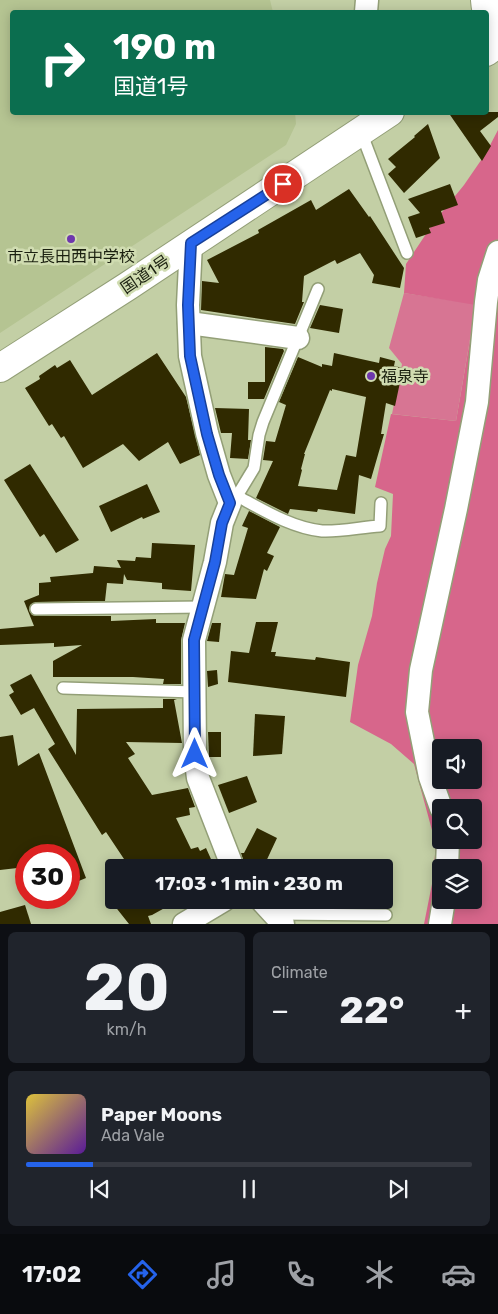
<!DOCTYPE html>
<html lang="en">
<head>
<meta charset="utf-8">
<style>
	:root { --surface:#171b24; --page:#20242c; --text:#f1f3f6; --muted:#9ea1a6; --line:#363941; --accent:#2563eb }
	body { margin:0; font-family:Rubik,"Noto Sans JP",sans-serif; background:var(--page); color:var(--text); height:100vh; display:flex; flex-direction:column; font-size:19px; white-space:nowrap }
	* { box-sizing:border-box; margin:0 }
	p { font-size:16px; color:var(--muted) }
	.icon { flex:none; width:28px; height:28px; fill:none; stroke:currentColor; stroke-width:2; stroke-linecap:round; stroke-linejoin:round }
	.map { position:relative; height:924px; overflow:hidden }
	.panel { display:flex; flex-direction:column; gap:8px; padding:8px; background:#0d0f14; flex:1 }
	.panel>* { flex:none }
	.hud { position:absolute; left:10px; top:10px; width:479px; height:105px; border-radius:5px; box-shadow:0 2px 12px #0003; background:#0b6e4f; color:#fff; overflow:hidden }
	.buttons { position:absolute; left:432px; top:739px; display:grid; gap:10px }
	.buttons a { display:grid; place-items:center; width:50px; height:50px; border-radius:5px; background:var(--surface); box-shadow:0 2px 12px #0003; font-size:25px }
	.speed { position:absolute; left:15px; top:844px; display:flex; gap:10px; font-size:25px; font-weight:700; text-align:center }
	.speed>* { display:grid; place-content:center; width:65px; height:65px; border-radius:50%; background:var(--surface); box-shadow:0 2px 12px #0003; line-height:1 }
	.speed .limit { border:8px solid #d22; background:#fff; color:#111 }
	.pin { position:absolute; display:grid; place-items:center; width:42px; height:42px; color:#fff; margin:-21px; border:2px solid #fff; border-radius:50%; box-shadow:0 1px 5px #0007 }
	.me { position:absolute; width:55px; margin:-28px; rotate:0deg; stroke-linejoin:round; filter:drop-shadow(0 0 4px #0008) }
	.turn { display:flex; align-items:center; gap:18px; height:105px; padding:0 20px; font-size:22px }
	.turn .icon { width:65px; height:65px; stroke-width:2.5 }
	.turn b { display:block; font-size:35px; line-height:42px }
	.big { font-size:38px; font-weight:700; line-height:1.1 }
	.panel .widget { flex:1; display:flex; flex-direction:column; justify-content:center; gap:8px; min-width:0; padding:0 18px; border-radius:8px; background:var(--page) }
	.panel .dial { align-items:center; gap:0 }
	.dial b { font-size:65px; line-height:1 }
	.song { display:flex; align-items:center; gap:15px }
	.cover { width:60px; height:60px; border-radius:8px; background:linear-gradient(135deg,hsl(50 70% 55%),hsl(270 70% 35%)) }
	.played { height:5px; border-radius:2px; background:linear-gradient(90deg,var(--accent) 15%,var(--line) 15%) }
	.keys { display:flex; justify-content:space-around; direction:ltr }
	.heat { display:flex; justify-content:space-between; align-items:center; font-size:28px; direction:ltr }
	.panel .tiles { flex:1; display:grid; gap:8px; grid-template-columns:1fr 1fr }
	.widget:last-child { grid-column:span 2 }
	.trip { position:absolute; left:105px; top:859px; width:288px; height:50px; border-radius:5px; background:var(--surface); box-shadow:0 2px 12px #0003; font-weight:700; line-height:50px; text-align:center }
	.dock { display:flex; height:80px; justify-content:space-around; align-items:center; background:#090b0e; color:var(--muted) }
	.dock .icon { width:35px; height:35px }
	.dock .selected { color:var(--accent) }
	.dock b { font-size:22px; color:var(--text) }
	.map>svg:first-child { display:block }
	.built { fill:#b5c492 }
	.green { fill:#d77593 }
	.forest { fill:#d7668b; fill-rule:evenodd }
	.building { fill:#302a00; fill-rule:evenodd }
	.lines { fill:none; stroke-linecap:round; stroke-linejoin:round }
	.lane-casing { stroke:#939f77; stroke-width:14 }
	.street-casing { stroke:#939f77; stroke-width:25 }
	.secondary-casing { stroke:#939f77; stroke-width:30 }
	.highway-casing { stroke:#939f77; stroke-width:30 }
	.lane { stroke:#fff; stroke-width:11 }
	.street { stroke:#fff; stroke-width:22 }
	.secondary { stroke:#fff; stroke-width:28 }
	.highway { stroke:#fff; stroke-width:28 }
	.route-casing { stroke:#184099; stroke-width:12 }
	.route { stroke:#2563eb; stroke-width:9 }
	.poi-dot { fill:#6e37ad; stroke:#d0dcb1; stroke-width:2 }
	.labels { text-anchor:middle; stroke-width:5; stroke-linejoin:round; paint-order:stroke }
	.poi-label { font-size:16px; fill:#1b2010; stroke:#d0dcb1 }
	.street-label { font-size:16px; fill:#1b2010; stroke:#d0dcb1 }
</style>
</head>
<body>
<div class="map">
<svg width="498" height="924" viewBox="0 0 498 924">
	<rect width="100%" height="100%" fill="#c3cfa5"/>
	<path class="built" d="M0,0h270l3,12h-261v100h283l1,12 -10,21 -286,188z"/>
	<path class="green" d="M404,293l72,11 -20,117 -64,-7 10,-50 -13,-16z"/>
	<path class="forest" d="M498,130v794h-74l8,-40 4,-39 -22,-81 -23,-20 -41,-22 8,-57 14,-49 5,-33 8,-34 6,-13 2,-42 -18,-7 16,-73 65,7 20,-116 -72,-12 2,-29 28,-42 30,-37 22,-32zM441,748h33v32h-33zM441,808h33v32h-33zM441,868h33v32h-33z"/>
	<g class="building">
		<path d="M448,112h50v5l-18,14 11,15 -9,15z"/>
		<path d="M428,124l12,34 -36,35 -16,-19 8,-7 -8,-8 27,-22 -1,-1z"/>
		<path d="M450,184l8,21 -17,6 4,12 -16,5 2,5 -15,5 -8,-21 12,-4 -12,-14z"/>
		<path d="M349,189l20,28 1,-1 34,52 -4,20 -28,-5 2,-8 -14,-22 -23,11 -2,-4 -31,16 -2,26h2l-9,22 -94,-14 1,-29 17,2 -12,-23 52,-27 -1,-3 53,-30 5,10z"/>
		<path d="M320,305l23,4 -4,24 -29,-5z"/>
		<path d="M265,347l18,2 1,2 -20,48h-16v-17h17z"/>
		<path d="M157,353l29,44 14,58 -20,9 -12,-22 -29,19 -16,-17 -40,24 -19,-32 -3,2 -9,-14 -3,2 -24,-38 15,-9 -1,-3 16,-11 2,3 13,-8 22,35z"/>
		<path d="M334,353l45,10 1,-6 15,4 -1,5 9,2 -8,38 -9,-3 -5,31h3l-13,45 -12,-4 -4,39 -37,-5 -1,3 -27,-3 -2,5 -32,-16 17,-37 -10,-1 3,-19 9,1 11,-37 -7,-3 19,-45 24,10v-3l10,2zM332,389l34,8 -10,60 -10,-2 -9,35 -39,-4 4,-16 -1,-1 4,-15h-1l26,-64 2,1z"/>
		<path d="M215,408l34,1 -1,31h3l-3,19 -18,-1 2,-25h-11z"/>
		<path d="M30,464l49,76 -23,13 -12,-19 -4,3 -36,-57z"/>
		<path d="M147,484l13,28 -17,7 -1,-2 -31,15 -12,-26z"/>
		<path d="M249,511l31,16 -13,26 7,3 -7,15 -3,-2 -8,30 -35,-2 4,-23 9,1 14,-47 -6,-2z"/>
		<path d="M152,543l43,2 -4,46 -29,-2v-6l-35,-3 -3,-6 -1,10 -16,-1 -2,18 -69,1 -6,3 -1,5 3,5 4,1h75v5l45,-2v4h29l-4,17v44h-18l1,-5 -31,-2h-80v-16l29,-16 -28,2v-4l-54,2v-16l34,-3 -10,-25 15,-6v-12l12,-1 -1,-5 43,-4 1,-7 27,2 -4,-8 18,1 1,-4 15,1z"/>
		<path d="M256,622h22l-7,30h5l-1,4 40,4 1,-3 34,5 -4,35 -118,-15 3,-31 18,2z"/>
		<path d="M212,623h9l-2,19 -12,-1z"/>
		<path d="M217,670l1,14 -10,3 -1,-16z"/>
		<path d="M31,674l45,81 1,-46 86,-1v-9h14l-3,1 8,43 -56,-1 9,12 -7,4 24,37 36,-7 7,19 -6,1 1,7 -14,3 15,31 7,-2 2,4 6,-3 9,20h-85l-24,-36 -4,3 -54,-86 7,-5 -21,-36 -13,7 -12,-20 5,-3 -4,-7z"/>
		<path d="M255,714l30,2 -3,38 -29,2z"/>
		<path d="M208,732h13v25h-12z"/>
		<path d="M13,735l5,31 21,-13 47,125 -17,7v-30h-43v12l-26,3v-133z"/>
		<path d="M247,776l10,26 -28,11 -11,-28z"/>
		<path d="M257,828l20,10 -14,30h-17l-5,-15h3z"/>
		<path d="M110,900h69l-27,15 -4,1 3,8h-22z"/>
		<path d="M25,905l6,19h-31v-12z"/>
	</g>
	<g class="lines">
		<defs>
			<g id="lane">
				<path d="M361,132l46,121"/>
				<path d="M318,289l-55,133 -4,13 -5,33 -17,28c26,14 55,32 85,35 18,1 40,-4 58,-5l1,-23"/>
				<path d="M36,609l167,-2"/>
				<path d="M63,688l132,4"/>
				<path d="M275,914l111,1"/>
			</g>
			<g id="street">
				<path d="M366,12l1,-12"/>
				<path d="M191,243l-3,62 2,51 17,77 12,42 11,28 -8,20 -7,39 -21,78 1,114 3,24 35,90"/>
				<path d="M189,323l109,15"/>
				<path d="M441,808l-11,-31 -13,-65 4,-42 35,-161 21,-107 9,-100 3,-22 9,-28"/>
				<path d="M447,868l1,-28"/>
				<path d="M261,900l22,24"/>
				<path d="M184,924l40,-24"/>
				<path d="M440,924l4,-24"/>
			</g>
			<path id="secondary" d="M485,0c1,13 3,20 13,28"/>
			<g id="highway">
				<path d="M486,52l12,-8"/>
				<path d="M0,368l128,-82 262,-174"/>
			</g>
		</defs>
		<use href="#lane" class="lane-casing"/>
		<use href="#street" class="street-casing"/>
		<use href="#secondary" class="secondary-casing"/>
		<use href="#highway" class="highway-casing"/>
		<use href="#lane" class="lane"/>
		<use href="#street" class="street"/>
		<use href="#secondary" class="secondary"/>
		<use href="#highway" class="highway"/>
	</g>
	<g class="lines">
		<defs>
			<path id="route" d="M195,754l-1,-114 21,-78 7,-39 8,-20 -11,-28 -12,-41 -17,-78 -2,-51 3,-62 92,-59"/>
		</defs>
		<use href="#route" class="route-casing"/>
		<use href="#route" class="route"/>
	</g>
	<g class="poi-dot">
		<circle cx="71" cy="239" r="5"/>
		<circle cx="371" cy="376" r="5"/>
	</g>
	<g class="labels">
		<g class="poi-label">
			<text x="71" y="262">市立長田西中学校</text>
			<text x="381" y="382" text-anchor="start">福泉寺</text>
		</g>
		<g class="street-label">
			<text transform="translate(145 274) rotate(-34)" y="6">国道1号</text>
		</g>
	</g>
</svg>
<div class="buttons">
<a><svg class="icon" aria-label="sound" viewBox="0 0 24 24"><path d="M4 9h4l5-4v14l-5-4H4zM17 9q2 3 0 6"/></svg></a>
<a><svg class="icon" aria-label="search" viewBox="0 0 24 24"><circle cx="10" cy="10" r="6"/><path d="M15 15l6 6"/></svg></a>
<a><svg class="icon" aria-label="layers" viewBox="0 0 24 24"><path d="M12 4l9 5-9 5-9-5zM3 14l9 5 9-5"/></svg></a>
</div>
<div class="speed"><div class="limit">30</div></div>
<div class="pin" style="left:283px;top:184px;background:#d93025"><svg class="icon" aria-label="arrive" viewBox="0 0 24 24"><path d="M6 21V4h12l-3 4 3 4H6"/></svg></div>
<svg class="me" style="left:195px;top:754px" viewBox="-20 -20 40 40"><path d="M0-17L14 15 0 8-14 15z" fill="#2563eb" stroke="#fff" stroke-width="4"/></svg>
<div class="trip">17:03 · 1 min · 230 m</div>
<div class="hud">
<div class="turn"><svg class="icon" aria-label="right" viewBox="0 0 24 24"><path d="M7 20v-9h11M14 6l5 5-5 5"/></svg><div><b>190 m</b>国道1号</div></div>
</div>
</div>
<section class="panel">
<div class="tiles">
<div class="widget dial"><b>20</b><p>km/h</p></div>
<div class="widget"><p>Climate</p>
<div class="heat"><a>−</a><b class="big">22°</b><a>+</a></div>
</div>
<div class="widget">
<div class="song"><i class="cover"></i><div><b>Paper Moons</b><p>Ada Vale</p></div></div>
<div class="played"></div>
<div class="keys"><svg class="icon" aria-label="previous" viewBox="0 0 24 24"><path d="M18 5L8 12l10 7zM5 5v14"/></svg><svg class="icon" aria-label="pause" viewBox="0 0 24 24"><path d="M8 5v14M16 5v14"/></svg><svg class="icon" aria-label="next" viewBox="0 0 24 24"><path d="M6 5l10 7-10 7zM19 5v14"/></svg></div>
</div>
</div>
</section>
<nav class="dock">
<b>17:02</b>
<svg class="icon selected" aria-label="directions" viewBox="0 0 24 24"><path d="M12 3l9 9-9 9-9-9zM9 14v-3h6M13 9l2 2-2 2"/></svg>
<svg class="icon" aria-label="music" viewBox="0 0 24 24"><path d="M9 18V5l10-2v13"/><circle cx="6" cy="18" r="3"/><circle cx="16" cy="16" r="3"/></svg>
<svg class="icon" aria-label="phone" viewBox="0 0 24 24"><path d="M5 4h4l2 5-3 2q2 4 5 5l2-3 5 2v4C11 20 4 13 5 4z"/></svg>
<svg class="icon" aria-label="climate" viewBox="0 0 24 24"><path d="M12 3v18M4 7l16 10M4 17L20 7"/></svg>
<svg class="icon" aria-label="car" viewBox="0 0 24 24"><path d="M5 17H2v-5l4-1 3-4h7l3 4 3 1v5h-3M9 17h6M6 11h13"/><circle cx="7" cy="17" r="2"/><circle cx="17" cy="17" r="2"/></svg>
</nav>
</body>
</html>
